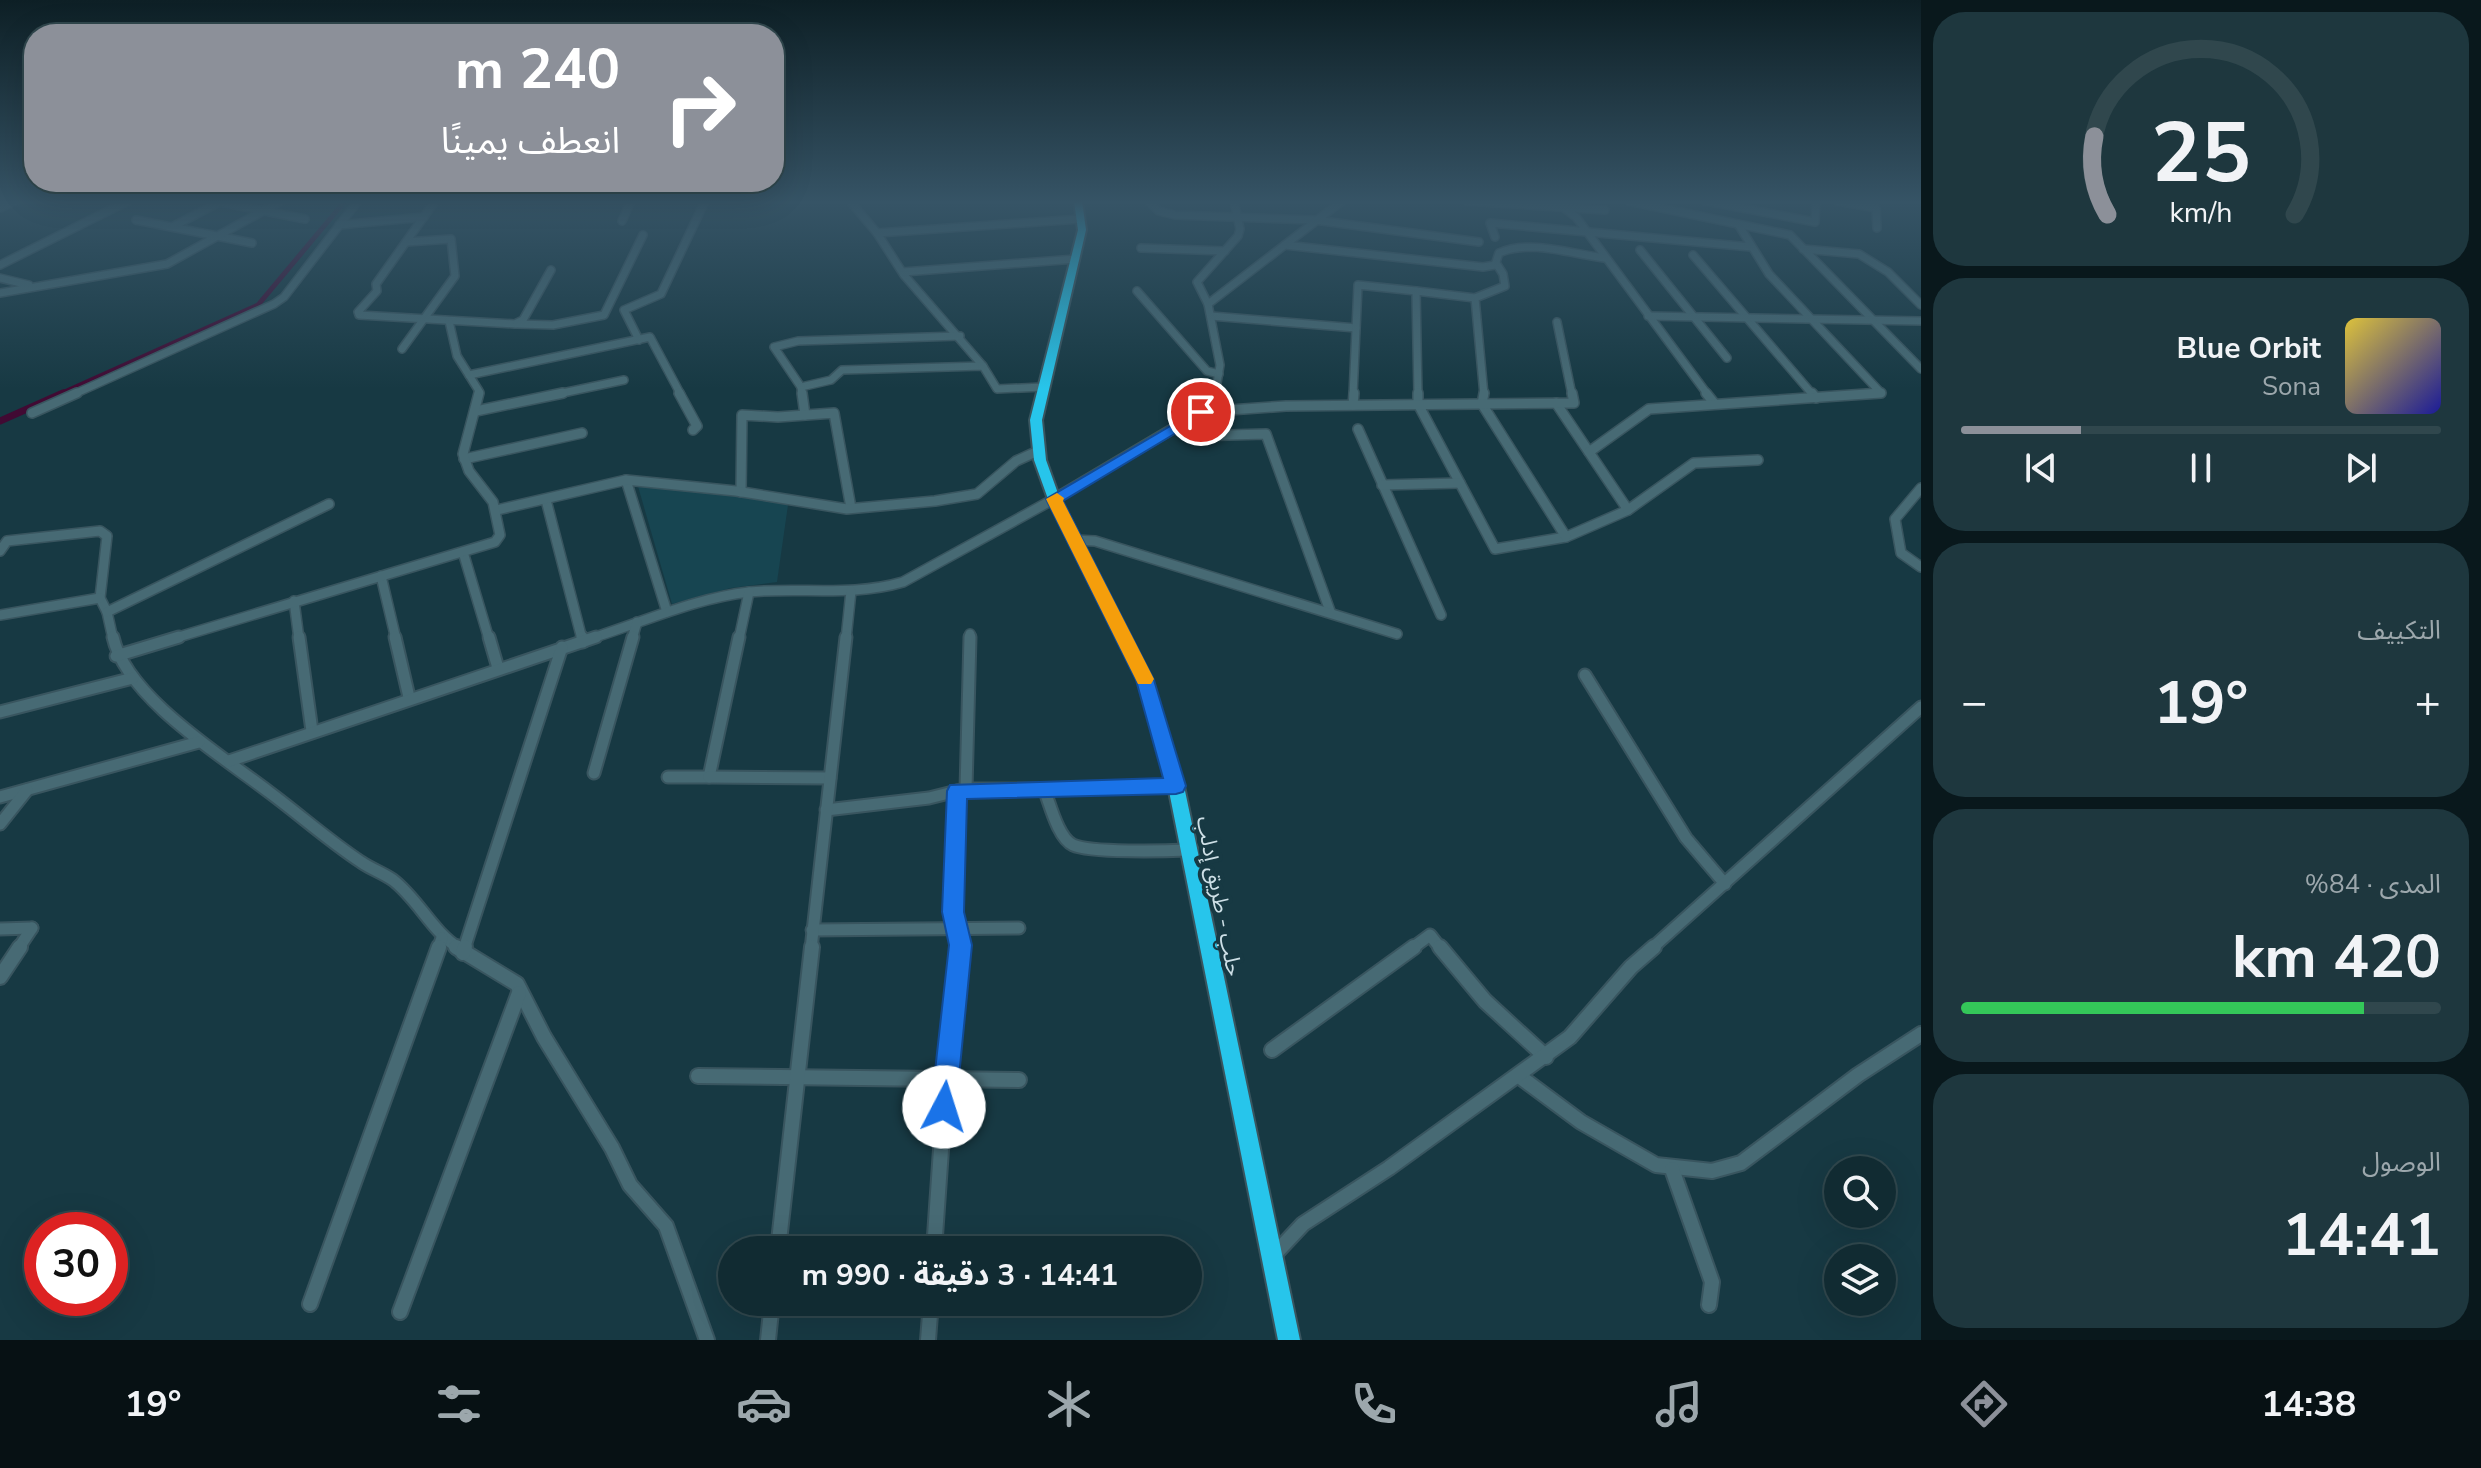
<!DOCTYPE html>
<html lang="ar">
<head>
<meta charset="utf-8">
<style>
	:root { --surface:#112b32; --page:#1e373e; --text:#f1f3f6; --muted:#9ca7ac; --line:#30474d; --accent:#8c9099 }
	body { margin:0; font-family:"Nunito Sans","Noto Sans Arabic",sans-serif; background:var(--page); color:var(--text); direction:rtl; height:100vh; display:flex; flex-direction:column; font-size:30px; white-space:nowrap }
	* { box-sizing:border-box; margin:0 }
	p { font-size:26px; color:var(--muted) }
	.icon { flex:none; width:44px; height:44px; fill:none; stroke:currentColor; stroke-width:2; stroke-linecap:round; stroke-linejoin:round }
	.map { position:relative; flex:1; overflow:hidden; direction:ltr }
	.drawer { display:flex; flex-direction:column; gap:12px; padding:12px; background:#09181c; width:560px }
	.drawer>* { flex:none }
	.top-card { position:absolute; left:24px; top:24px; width:760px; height:168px; border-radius:32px; box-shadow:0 8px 32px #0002,0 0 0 2px var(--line); direction:rtl; background:#8c9099; color:#fff; overflow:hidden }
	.fabs { position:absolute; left:1824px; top:1156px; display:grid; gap:16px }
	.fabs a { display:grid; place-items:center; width:72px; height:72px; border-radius:50%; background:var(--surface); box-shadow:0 8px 32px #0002,0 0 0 2px var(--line); font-size:40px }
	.speed { position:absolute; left:24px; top:1212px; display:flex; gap:16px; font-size:40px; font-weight:700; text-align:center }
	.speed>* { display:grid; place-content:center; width:104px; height:104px; border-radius:50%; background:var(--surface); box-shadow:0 8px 32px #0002,0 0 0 2px var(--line); line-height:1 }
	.speed .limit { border:12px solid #d22; background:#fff; color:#111 }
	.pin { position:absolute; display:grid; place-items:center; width:68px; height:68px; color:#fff; margin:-34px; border:4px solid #fff; border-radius:50%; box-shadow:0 2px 8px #0007 }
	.me { position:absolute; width:88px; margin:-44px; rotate:5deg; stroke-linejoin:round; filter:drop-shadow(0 0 6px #0008) }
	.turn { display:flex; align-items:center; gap:28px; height:168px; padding:0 32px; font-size:36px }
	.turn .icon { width:104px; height:104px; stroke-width:2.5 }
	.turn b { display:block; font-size:56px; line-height:68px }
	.big { font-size:60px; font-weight:700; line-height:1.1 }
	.drawer .tile { flex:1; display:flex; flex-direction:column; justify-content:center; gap:12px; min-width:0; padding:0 28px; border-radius:32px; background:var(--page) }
	.drawer .dial { align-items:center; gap:0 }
	.dial svg { height:208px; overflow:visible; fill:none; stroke:var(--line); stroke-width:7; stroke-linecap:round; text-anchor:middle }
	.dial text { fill:var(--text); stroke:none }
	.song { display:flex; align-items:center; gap:24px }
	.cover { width:96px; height:96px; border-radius:12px; background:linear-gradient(135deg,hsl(50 70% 55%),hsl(240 70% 35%)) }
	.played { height:8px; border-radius:4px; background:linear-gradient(90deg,var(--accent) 25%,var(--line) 25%) }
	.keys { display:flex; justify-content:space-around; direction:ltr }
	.heat { display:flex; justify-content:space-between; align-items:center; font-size:44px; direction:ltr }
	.charge { height:12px; border-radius:6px; background:linear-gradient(90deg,#34c759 84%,var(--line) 0) }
	.trip { position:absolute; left:718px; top:1236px; width:484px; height:80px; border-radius:40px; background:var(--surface); box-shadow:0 8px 32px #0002,0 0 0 2px var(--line); font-weight:700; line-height:80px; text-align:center; direction:rtl }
	.tab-bar { display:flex; height:128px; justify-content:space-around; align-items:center; background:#071114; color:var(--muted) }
	.tab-bar .icon { width:56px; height:56px }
	.tab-bar .active { color:var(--accent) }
	.tab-bar b { font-size:36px; color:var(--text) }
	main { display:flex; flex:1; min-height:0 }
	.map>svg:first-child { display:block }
	.built { fill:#174551 }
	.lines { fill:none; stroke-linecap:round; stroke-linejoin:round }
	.canal-far1 { stroke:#410a33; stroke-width:5 }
	.canal { stroke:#410a33; stroke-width:7 }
	.minor-far3-casing { stroke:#39555f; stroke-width:10 }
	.minor-far2-casing { stroke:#39555f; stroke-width:12 }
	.minor-far1-casing { stroke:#39555f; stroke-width:15 }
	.minor-casing { stroke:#39555f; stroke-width:18 }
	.highway-casing { stroke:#39555f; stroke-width:4 }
	.minor-far3 { stroke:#476a74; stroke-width:7 }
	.minor-far2 { stroke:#476a74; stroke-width:9 }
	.minor-far1 { stroke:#476a74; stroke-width:11 }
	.minor { stroke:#476a74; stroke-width:14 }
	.highway { fill:#27c5eb; fill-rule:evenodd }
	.route { fill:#1a73e8; stroke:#114b97; stroke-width:2 }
	.slow { fill:#f59e0b }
	.labels { text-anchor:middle; stroke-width:8; stroke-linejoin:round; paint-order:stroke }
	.street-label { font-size:22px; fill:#cddfe6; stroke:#173943 }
</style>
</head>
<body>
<main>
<section class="drawer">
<div class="tile dial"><svg viewBox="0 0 100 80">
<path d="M14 69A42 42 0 1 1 86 69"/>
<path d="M14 69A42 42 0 0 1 9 39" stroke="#8c9099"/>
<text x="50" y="56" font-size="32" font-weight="700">25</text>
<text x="50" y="72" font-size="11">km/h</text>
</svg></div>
<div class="tile">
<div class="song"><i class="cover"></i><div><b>Blue Orbit</b><p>Sona</p></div></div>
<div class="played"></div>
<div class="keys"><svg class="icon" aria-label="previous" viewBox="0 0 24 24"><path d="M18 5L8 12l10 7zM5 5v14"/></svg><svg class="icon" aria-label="pause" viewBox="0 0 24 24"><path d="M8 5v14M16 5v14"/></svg><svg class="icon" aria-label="next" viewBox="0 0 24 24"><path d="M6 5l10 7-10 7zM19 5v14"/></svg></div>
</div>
<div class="tile"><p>التكييف</p>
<div class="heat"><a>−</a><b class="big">19°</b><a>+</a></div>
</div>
<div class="tile"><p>المدى · 84%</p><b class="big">420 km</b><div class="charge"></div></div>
<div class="tile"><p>الوصول</p><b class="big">14:41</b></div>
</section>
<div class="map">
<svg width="1921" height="1340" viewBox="0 0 1921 1340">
	<rect width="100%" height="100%" fill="#173943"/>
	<path class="built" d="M635,476l154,22 -12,84 -46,6 -59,16z"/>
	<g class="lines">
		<path class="canal-far1" d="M58,395l200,-90 87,-104"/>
		<path class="canal" d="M0,421l63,-28"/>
		<defs>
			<g id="minor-far3">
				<path d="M435,201l-59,83 1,7 -19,21 1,3 156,9 8,-4 28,-50"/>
				<path d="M850,201l27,32 27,42 79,91"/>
				<path d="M1148,201l11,10 16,4 140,5 164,22"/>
				<path d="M1467,201l138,9"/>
				<path d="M1628,201l162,34 131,134"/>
				<path d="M1706,201l109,21 1,-21"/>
				<path d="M1837,201l39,7 1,20"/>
				<path d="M220,202l85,17"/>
				<path d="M1563,207l13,10 132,178"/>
				<path d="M0,208l15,-7"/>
				<path d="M136,220l116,23"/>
				<path d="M622,221l9,-20"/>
				<path d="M1738,224l31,50 112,119"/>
				<path d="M339,225l85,-8"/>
				<path d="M174,226l47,-25"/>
				<path d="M877,233l203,-14"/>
				<path d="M1495,237l-5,-14 261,24"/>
				<path d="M1285,245l198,22 12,-2 4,-12c30,-14 73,1 105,5"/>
				<path d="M1141,248l84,3"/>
				<path d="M1803,249l56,5 29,18 33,33"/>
				<path d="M1640,250l87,108"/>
				<path d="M1693,255l120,140"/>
				<path d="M0,265l128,-64"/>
				<path d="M903,272l173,-13"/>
				<path d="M0,278l29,7"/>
				<path d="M1137,291l70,80 12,3"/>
				<path d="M1416,291l59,7"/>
				<path d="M0,293l167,-29 114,-63"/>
				<path d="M1208,304l-11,-22 41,-46 2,-7 -6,-28"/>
				<path d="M1211,316l145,12"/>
				<path d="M1648,316l273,5"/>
				<path d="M449,321l8,35 22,35 -1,4"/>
				<path d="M1557,322l15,73"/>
				<path d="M517,324l36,1 51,-10 39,-80"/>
				<path d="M960,336l-162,5 -24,6 27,40 30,-7 11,-10 141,-4 14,23 46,-2"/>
				<path d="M639,340l-15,-30 37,-16 44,-93"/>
				<path d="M402,349l53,-73 -4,-37 -45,3"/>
				<path d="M469,375l181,-38 31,58"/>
				<path d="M801,387l1,8"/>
				<path d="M72,395l202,-91 10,-7 74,-96"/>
				<path d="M553,395l71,-15"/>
				<path d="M1215,395l5,-30 -12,-61 134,-103"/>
				<path d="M1353,395l5,-110 58,6 2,104"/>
				<path d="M1484,395l-9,-97 30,-12 -2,-12 -7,-11"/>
				<path d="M1854,395l27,-2"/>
			</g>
			<g id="minor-far2">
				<path d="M679,393l18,33 -4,4"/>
				<path d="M802,393l3,22"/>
				<path d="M1418,393v11l77,145 71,-12 62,-27 66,-47 64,-3"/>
				<path d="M1484,393l-2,11 84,133"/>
				<path d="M1706,393l8,10"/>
				<path d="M1812,393l4,5"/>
				<path d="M1556,403l72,107"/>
				<path d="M1353,405l1,-12"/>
				<path d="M476,411l87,-18"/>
				<path d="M1201,412l85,-6 288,-3 -2,-10"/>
				<path d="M32,413l45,-20"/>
				<path d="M1174,428l17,8 75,-2 64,177"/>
				<path d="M1358,429l83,186"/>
				<path d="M1589,452l60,-43 232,-16"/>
				<path d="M464,459l118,-26"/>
				<path d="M626,480l41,132"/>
				<path d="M1382,485l78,-2"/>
				<path d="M1921,488l-26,31 6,34 20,14"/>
				<path d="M741,492l1,-77 36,2 56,-4 17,95"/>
				<path d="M546,500l36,139"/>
				<path d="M497,510l129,-30 110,11 111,18 88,-8 42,-7 39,-33 22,-10"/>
				<path d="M1074,540l21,1 302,93"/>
				<path d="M0,551l7,-10 93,-10 7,5 -7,62 7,14 6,27"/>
				<path d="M463,552l26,87"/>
				<path d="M381,576l15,63"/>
				<path d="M294,601l5,38"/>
				<path d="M107,612l222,-108"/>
				<path d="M0,615l100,-17"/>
				<path d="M172,639l323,-97 5,-7 -7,-33 -24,-31 -6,-17 16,-61"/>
				<path d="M589,639c52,-16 106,-41 160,-47 52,-5 103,5 154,-10l151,-83 147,-87 15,-19"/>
				<path d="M632,639l5,-17"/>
				<path d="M739,639l10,-47"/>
				<path d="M846,639l5,-48"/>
				<path d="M970,639v-5"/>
			</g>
			<g id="minor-far1">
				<path d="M113,637c13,60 109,119 156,155 31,23 60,49 92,70 10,7 22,11 32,18 26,20 39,52 67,69"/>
				<path d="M299,637l13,94"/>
				<path d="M395,637l14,60"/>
				<path d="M489,637l9,31"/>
				<path d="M582,637l1,5"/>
				<path d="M116,656l63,-19"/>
				<path d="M1585,675l101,163 39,46"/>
				<path d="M0,712l133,-34"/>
				<path d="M229,761l367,-124"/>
				<path d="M594,773l39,-136"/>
				<path d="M668,777h41l30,-140"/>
				<path d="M709,777l121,1"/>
				<path d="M966,789h78c6,15 14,49 29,56 17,8 93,6 114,5"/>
				<path d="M1044,789l132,-3"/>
				<path d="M0,797l199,-55"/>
				<path d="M826,810l103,-12 28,-7"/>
				<path d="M0,824l27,-34"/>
				<path d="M0,929l32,-1"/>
				<path d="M812,930l207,-2"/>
				<path d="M18,949l14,-21"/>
				<path d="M438,949l4,-11"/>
				<path d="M464,949l98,-302"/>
				<path d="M811,949l35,-312"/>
				<path d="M961,949l-8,-37 4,-121 9,-2 4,-152"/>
				<path d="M1411,949l19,-14 11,14"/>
				<path d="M1651,949l270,-242"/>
			</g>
			<g id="minor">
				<path d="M456,947l61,37 27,53 68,111 18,37 36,41 41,114"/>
				<path d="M1440,947l45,54 61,56"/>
				<path d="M463,953l2,-6"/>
				<path d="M0,977l20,-30"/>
				<path d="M1272,1050l142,-103"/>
				<path d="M698,1076l321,4"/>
				<path d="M1519,1076l62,46 75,43 56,6 29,-8 117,-88 63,-41"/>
				<path d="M1672,1169l40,113 -3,23"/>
				<path d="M778,1250l34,-303"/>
				<path d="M934,1250l12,-172 15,-131"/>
				<path d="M1272,1257l31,-33 86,-56 181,-131 61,-70 23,-20"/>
				<path d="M310,1304l129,-357"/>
				<path d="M400,1312l119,-319"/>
				<path d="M768,1340l4,-38"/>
				<path d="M928,1340l3,-38"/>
			</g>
			<path id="highway" d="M1074,201h8l4,29 -44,190 4,40 14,39 92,181 32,106 116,554h-22l-110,-554 -30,-106 -90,-181 -14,-39 -4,-40 48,-190z"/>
		</defs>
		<use href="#minor-far3" class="minor-far3-casing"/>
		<use href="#minor-far2" class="minor-far2-casing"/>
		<use href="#minor-far1" class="minor-far1-casing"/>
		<use href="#minor" class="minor-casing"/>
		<use href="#highway" class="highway-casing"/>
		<use href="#minor-far3" class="minor-far3"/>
		<use href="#minor-far2" class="minor-far2"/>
		<use href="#minor-far1" class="minor-far1"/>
		<use href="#minor" class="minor"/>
		<use href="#highway" class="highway"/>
	</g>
	<linearGradient id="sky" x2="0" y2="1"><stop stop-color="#0d1f25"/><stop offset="0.52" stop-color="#365466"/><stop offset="1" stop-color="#365466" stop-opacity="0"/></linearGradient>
	<rect width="1921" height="389" fill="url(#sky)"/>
	<path class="route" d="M1201,408l5,1v6l-143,86 91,179 32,106 -3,6 -7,2 -209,5 -3,113 8,33 -16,162 -3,9 -9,3 -9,-3 -4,-9 18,-162 -7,-33 5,-121 3,-6 213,-7 -27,-98 -90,-181z"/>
	<path class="slow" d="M1057,493l7,5 -1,3 91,178 -3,5h-13l-92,-185z"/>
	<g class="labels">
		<g class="street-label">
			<text transform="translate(1220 896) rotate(79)" y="8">حلب - طريق إدلب</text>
		</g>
	</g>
</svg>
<div class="fabs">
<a><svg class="icon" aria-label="search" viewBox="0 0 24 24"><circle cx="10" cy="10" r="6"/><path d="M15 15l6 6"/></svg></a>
<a><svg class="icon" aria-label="layers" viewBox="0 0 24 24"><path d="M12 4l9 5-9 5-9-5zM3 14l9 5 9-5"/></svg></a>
</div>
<div class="speed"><div class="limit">30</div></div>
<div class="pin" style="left:1201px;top:412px;background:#d93025"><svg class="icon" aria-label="arrive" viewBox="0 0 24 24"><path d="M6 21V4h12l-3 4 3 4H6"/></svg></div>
<svg class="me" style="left:944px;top:1107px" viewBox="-20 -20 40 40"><circle r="19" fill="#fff"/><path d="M0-13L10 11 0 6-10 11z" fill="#1a73e8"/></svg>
<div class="trip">14:41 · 3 دقيقة · 990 m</div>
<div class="top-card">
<div class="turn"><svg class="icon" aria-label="right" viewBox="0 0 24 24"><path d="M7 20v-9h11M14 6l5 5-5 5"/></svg><div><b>240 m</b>انعطف يمينًا</div></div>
</div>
</div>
</main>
<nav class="tab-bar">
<b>14:38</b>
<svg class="icon active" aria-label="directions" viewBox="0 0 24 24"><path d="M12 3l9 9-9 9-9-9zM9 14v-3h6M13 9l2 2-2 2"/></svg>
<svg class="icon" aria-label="music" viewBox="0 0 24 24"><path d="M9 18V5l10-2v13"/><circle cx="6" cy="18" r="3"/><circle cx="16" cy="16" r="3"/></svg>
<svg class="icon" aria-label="phone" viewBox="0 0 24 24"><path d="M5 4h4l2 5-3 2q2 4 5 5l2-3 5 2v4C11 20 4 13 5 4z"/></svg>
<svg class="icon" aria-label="climate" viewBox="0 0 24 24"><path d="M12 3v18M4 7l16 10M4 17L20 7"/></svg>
<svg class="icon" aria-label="car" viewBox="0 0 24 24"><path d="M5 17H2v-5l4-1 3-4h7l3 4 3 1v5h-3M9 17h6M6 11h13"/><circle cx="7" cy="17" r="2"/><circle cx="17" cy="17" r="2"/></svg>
<svg class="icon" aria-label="filters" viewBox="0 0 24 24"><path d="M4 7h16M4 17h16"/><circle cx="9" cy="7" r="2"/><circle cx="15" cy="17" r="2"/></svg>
<b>19°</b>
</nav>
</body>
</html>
